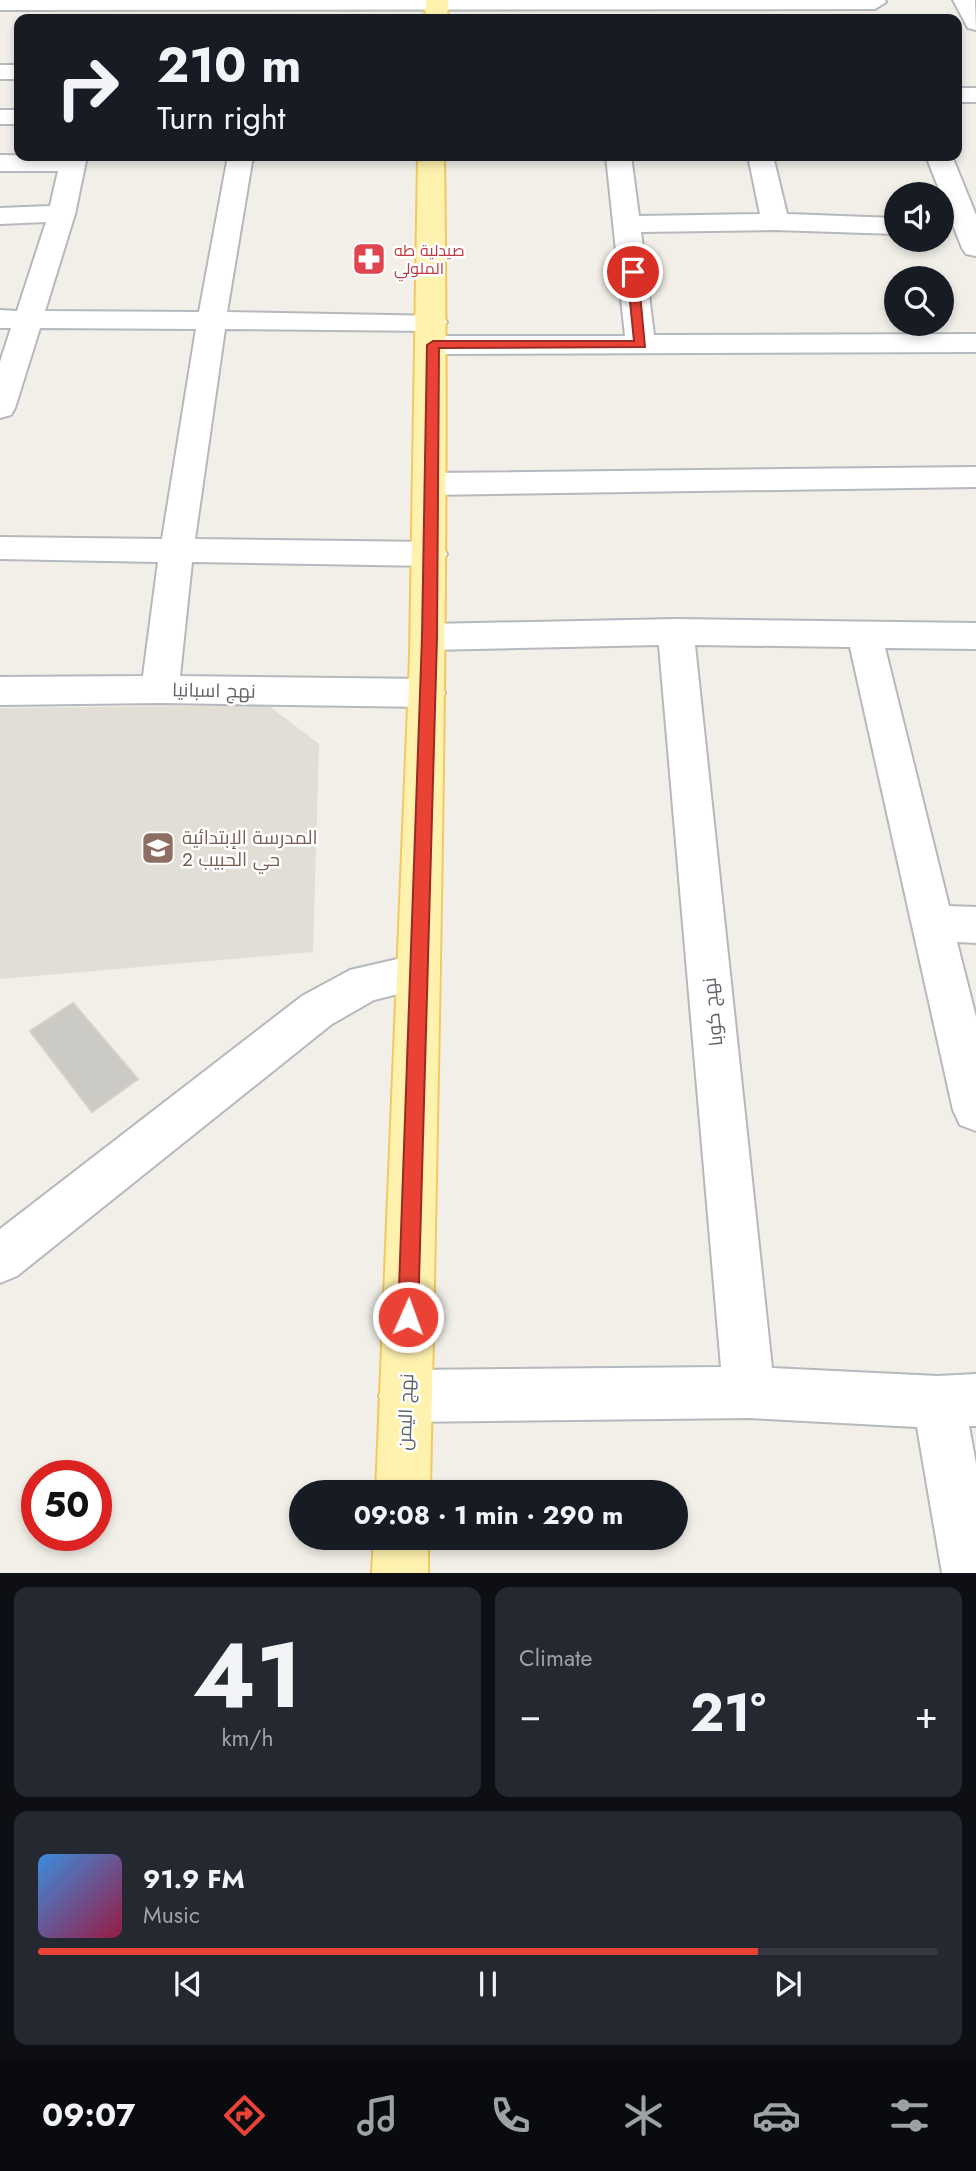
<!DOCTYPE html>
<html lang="en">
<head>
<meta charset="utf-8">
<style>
	:root { --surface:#171b24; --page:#242831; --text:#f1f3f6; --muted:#9ea1a6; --line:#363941; --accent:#ea4335 }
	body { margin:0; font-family:Jost,Cairo,sans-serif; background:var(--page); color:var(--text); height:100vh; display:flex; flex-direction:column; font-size:26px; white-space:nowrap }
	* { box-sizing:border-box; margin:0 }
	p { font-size:23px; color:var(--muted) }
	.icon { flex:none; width:38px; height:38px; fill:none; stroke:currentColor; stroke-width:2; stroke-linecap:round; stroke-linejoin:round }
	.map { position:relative; height:1573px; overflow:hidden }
	.panel { display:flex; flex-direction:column; gap:14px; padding:14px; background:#0d0f14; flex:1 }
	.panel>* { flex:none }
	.guide { position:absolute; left:14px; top:14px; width:948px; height:147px; border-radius:14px; box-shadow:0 4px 10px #0003; background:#171b24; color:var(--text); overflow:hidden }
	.fabs { position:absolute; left:884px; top:182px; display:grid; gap:14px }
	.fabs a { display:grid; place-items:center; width:70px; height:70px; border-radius:50%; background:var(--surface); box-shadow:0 4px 10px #0003; font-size:35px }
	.speed { position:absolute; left:21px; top:1460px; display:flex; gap:14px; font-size:35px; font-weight:700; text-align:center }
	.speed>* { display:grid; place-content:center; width:91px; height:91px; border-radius:50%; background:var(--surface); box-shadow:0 4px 10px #0003; line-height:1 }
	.speed .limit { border:10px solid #d22; background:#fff; color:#111 }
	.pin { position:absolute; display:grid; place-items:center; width:60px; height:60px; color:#fff; margin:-30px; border:4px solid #fff; border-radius:50%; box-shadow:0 2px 7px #0007 }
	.me { position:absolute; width:77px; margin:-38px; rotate:2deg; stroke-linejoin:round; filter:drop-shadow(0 0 5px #0008) }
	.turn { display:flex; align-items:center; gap:24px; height:147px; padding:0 28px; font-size:32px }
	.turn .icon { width:91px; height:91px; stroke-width:2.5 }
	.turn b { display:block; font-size:49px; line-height:60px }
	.big { font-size:52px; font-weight:700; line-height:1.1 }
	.panel .tile { flex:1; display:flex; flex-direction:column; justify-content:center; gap:10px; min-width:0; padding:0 24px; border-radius:14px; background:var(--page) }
	.panel .dial { align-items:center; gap:0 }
	.dial b { font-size:91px; line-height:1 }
	.song { display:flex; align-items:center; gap:21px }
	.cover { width:84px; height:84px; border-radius:10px; background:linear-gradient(135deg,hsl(210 70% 55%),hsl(340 70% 35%)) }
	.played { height:7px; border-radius:4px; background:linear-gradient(90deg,var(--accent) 80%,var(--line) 80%) }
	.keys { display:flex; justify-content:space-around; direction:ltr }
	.heat { display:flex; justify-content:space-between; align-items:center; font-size:38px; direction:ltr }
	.panel .tiles { flex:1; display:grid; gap:14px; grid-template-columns:1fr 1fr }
	.tile:last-child { grid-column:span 2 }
	.trip { position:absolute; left:289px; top:1480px; width:399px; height:70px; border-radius:35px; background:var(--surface); box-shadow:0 4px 10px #0003; font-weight:700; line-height:70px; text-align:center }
	.tabs { display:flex; height:112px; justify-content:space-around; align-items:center; background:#090b0e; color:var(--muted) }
	.tabs .icon { width:49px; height:49px }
	.tabs .selected { color:var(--accent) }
	.tabs b { font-size:32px; color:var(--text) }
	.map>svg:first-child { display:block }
	.education { fill:#e1ded6 }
	.building { fill:#cccac5; stroke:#d6d1c6; stroke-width:2 }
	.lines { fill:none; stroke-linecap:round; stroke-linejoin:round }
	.minor-casing { stroke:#b5b8bc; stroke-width:4 }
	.major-casing { stroke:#f2c960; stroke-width:4 }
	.minor { fill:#fff; fill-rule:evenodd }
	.major { fill:#fff2af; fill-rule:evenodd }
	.route { fill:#ea4335; stroke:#982c22; stroke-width:2 }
	.labels { text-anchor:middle; stroke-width:5; stroke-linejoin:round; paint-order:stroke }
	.far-health-label { font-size:16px; fill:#be3a42; stroke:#fff; text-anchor:start }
	.street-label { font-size:19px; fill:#5f6368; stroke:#fff }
	.education-label { font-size:19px; fill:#785e54; stroke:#fff; text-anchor:start }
</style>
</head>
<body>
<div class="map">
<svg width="976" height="1573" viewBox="0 0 976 1573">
	<rect width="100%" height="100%" fill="#f1efe8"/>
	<path class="education" d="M268,705l51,39 -6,208 -313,27v-271z"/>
	<path class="building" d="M73,1003l65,76 -46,33 -62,-81z"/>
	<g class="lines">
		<defs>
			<g id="minor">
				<path d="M0,0h885l1,2 -11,7 -875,1z"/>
				<path d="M953,0h22l1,30 -8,-2z"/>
				<rect x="0" y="65" width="19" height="14"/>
				<rect x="957" y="88" width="19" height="14"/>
				<rect x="0" y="110" width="19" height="14"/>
				<path d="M0,155l87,1 -12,58 -30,97 154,1 29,-156h25l-26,156 216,4 4,6 -4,6 -10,3 -208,-2 -30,210 235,3 12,4 5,8 -5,8 -12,4 -238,-4 -12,114 247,3 13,4 5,10 -5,10 -13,4 -267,-4 -160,2v-28l143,-1 15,-114 -158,-3v-22l162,2 34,-210 -156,-1 -25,80 -4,7 -11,3v-56l11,-34h-11v-18l17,1 29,-89 -46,2v-16l50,-2 8,-35h-58z"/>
				<path d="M606,156h25l8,60 121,-2 -12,-58h25l14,58 109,4v16l-121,-4 -134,2 13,103 322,-1v18l-543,2 -10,-3 -5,-6 5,-6 10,-3h192z"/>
				<path d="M926,156h26l24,59v41l-10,-2 -4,-6z"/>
				<path d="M976,467v20l-545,8 -11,-4 -5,-7 5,-7 11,-4z"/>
				<path d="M676,619l300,4v26l-91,-1 64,258 27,1v36l-19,-1 19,75v114l-16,-6 -7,-15 -103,-463 -155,-2 77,723 166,8 38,-2v52h-7l7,38v109h-34l-25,-146 -168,-9 -344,4 -18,-8 -8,-18 8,-18 18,-8 316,-3 -62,-722 -230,5 -12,-4 -6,-9 6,-9 12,-4z"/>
				<path d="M419,954l15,5 6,13 -6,13 -60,15 -42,24 -315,252 -17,7v-54l302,-233 48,-26z"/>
			</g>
			<g id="major">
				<path d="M426,0h22l-1,19h-22z"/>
				<path d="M418,156h26c6,446 -6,891 -14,1337h-54l34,-836z"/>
				<path d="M374,1538h54v35h-56z"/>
			</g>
		</defs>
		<use href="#minor" class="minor-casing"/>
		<use href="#major" class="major-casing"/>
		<use href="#minor" class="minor"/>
		<use href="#major" class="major"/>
	</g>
	<path class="route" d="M633,269l5,3 7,75 -206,1 -2,289 -19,680 -3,7 -7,3 -7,-3 -3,-7 24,-680 5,-292 6,-4h201l-7,-69z"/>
	<defs>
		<symbol id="pharmacy-square" viewBox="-11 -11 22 22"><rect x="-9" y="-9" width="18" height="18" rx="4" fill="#e0444e" stroke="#fff"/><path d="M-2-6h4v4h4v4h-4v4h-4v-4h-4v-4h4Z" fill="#fff"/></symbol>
		<symbol id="school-square" viewBox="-11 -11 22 22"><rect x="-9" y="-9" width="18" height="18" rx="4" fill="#8d6e63" stroke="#fff"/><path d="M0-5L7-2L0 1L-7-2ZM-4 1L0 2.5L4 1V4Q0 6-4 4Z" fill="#fff"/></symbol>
	</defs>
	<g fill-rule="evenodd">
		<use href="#pharmacy-square" x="350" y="240" width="38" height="38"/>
		<use href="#school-square" x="139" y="829" width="38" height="38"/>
	</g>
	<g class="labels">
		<g class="far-health-label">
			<text x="394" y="256">صيدلية طه<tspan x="394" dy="18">الملولي</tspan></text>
		</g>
		<g class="street-label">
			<text transform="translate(214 690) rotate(1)" y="7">نهج اسبانيا</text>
			<text transform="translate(712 1012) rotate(-96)" y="7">نهج كوبا</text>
			<text transform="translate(405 1412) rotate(-88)" y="7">نهج اليمن</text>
		</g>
		<g class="education-label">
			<text x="182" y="844">المدرسة الإبتدائية<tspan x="182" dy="22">حي الحبيب 2</tspan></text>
		</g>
	</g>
</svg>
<div class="fabs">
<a><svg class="icon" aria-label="sound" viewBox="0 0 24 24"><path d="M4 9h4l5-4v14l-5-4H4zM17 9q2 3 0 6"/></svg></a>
<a><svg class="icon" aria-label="search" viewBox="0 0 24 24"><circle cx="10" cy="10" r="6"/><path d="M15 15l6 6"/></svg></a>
</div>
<div class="speed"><div class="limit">50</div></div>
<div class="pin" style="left:633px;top:272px;background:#d93025"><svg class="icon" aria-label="arrive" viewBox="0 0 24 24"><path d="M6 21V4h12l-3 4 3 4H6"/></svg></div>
<svg class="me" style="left:408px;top:1317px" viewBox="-20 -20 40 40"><circle r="17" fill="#ea4335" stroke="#fff" stroke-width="3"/><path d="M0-11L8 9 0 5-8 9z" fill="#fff"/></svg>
<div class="trip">09:08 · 1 min · 290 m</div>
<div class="guide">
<div class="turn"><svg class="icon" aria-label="right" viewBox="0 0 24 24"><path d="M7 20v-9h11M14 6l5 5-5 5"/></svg><div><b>210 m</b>Turn right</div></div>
</div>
</div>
<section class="panel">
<div class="tiles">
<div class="tile dial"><b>41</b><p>km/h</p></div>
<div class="tile"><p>Climate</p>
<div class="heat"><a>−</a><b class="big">21°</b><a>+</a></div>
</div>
<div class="tile">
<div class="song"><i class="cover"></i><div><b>91.9 FM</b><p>Music</p></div></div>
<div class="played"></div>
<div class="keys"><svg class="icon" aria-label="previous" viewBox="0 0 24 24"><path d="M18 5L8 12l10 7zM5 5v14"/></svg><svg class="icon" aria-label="pause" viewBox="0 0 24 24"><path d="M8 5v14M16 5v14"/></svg><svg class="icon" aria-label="next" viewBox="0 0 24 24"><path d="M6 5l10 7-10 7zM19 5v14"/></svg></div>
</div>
</div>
</section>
<nav class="tabs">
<b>09:07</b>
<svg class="icon selected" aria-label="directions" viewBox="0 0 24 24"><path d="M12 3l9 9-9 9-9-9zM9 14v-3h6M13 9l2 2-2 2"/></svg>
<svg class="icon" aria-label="music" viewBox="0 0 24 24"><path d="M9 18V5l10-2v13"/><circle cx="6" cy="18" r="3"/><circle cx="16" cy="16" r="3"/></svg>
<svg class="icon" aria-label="phone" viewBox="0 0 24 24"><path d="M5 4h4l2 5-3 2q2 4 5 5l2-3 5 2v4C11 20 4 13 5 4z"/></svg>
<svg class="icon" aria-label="climate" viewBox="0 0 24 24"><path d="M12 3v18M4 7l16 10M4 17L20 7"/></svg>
<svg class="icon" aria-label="car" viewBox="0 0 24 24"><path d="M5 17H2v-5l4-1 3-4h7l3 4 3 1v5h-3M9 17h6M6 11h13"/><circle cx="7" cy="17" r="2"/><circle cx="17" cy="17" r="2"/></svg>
<svg class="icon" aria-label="filters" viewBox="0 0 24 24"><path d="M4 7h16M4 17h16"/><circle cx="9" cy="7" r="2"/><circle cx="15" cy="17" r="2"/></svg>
</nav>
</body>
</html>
